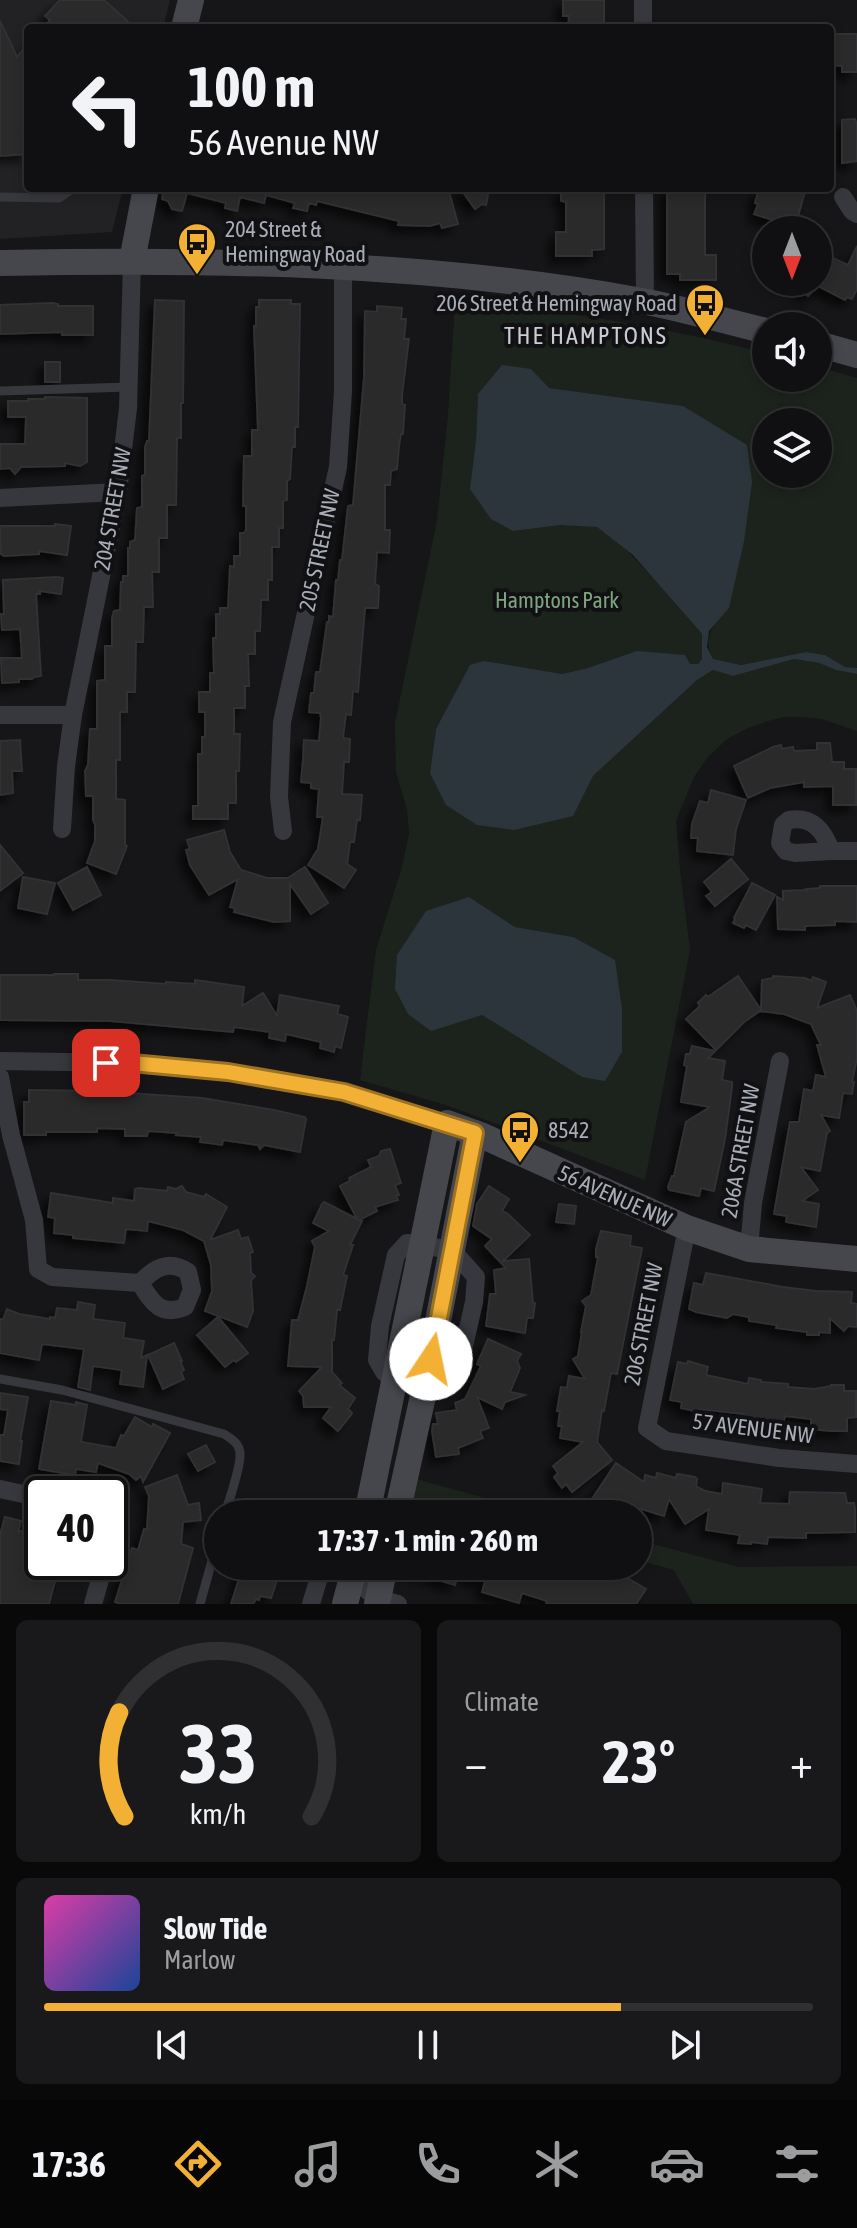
<!DOCTYPE html>
<html lang="en">
<head>
<meta charset="utf-8">
<style>
	:root { --surface:#101012; --page:#19191b; --text:#f1f3f6; --muted:#9c9d9f; --line:#303032; --accent:#f2b134 }
	body { margin:0; font-family:"Asap Condensed",sans-serif; background:var(--page); color:var(--text); height:100vh; display:flex; flex-direction:column; font-size:30px; white-space:nowrap }
	* { box-sizing:border-box; margin:0 }
	p { font-size:26px; color:var(--muted) }
	.icon { flex:none; width:44px; height:44px; fill:none; stroke:currentColor; stroke-width:2; stroke-linecap:round; stroke-linejoin:round }
	.map { position:relative; height:1604px; overflow:hidden }
	.sheet { display:flex; flex-direction:column; gap:16px; padding:16px; background:#09090a; flex:1 }
	.sheet>* { flex:none }
	.banner { position:absolute; left:24px; top:24px; width:810px; height:168px; border-radius:8px; box-shadow:0 4px 12px #0003,0 0 0 2px var(--line); background:#101012; color:var(--text); overflow:hidden }
	.needle { width:52px; rotate:180deg }
	.fabs { position:absolute; left:752px; top:216px; display:grid; gap:16px }
	.fabs a { display:grid; place-items:center; width:80px; height:80px; border-radius:50%; background:var(--surface); box-shadow:0 4px 12px #0003,0 0 0 2px var(--line); font-size:40px }
	.speed { position:absolute; left:24px; top:1476px; display:flex; gap:16px; font-size:40px; font-weight:700; text-align:center }
	.speed>* { display:grid; place-content:center; width:104px; height:104px; border-radius:50%; background:var(--surface); box-shadow:0 4px 12px #0003,0 0 0 2px var(--line); line-height:1 }
	.speed .limit { border:4px solid #111; border-radius:12px; background:#fff; color:#111 }
	.pin { position:absolute; display:grid; place-items:center; width:68px; height:68px; color:#fff; margin:-34px; border-radius:16px; box-shadow:0 4px 12px #0006 }
	.me { position:absolute; width:88px; margin:-44px; rotate:11deg; stroke-linejoin:round; filter:drop-shadow(0 0 6px #0008) }
	.turn { display:flex; align-items:center; gap:28px; height:168px; padding:0 32px; font-size:36px }
	.turn .icon { width:104px; height:104px; stroke-width:2.5 }
	.turn b { display:block; font-size:56px; line-height:68px }
	.big { font-size:60px; font-weight:700; line-height:1.1 }
	.sheet .tile { flex:1; display:flex; flex-direction:column; justify-content:center; gap:12px; min-width:0; padding:0 28px; border-radius:12px; background:var(--page) }
	.sheet .dial { align-items:center; gap:0 }
	.dial svg { height:208px; overflow:visible; fill:none; stroke:var(--line); stroke-width:7; stroke-linecap:round; text-anchor:middle }
	.dial text { fill:var(--text); stroke:none }
	.song { display:flex; align-items:center; gap:24px }
	.cover { width:96px; height:96px; border-radius:12px; background:linear-gradient(135deg,hsl(320 70% 55%),hsl(220 70% 35%)) }
	.played { height:8px; border-radius:4px; background:linear-gradient(90deg,var(--accent) 75%,var(--line) 75%) }
	.keys { display:flex; justify-content:space-around; direction:ltr }
	.heat { display:flex; justify-content:space-between; align-items:center; font-size:44px; direction:ltr }
	.sheet .tiles { flex:1; display:grid; gap:16px; grid-template-columns:1fr 1fr }
	.tile:last-child { grid-column:span 2 }
	.trip { position:absolute; left:204px; top:1500px; width:448px; height:80px; border-radius:40px; background:var(--surface); box-shadow:0 4px 12px #0003,0 0 0 2px var(--line); font-weight:700; line-height:80px; text-align:center }
	.tab-bar { display:flex; height:128px; justify-content:space-around; align-items:center; background:#060607; color:var(--muted) }
	.tab-bar .icon { width:56px; height:56px }
	.tab-bar .current { color:var(--accent) }
	.tab-bar b { font-size:36px; color:var(--text) }
	.map>svg:first-child { display:block }
	.built { fill:#222225 }
	.green { fill:#1c231d; fill-rule:evenodd }
	.water { fill:#2c353c }
	.building { fill:#29292c; stroke:#303034; stroke-width:2; filter:url(#shadow) }
	.lines { fill:none; stroke-linecap:round; stroke-linejoin:round }
	.lane { stroke:#37383d; stroke-width:9 }
	.street { stroke:#37383d; stroke-width:18 }
	.secondary { stroke:#45474d; stroke-width:26 }
	.route-casing { stroke:#9d7322; stroke-width:20 }
	.route { stroke:#f2b134; stroke-width:14 }
	.labels { text-anchor:middle; stroke-width:8; stroke-linejoin:round; paint-order:stroke }
	.poi-label { font-size:22px; fill:#a8adb8; stroke:#111113; text-anchor:start }
	.street-label { font-size:22px; fill:#a8adb8; stroke:#111113 }
	.park-label { font-size:22px; fill:#7fa381; stroke:#111113 }
	.neighbourhood-label { font-size:24px; letter-spacing:2px; fill:#c9ccd4; stroke:#111113 }
</style>
</head>
<body>
<div class="map">
<svg width="857" height="1604" viewBox="0 0 857 1604">
	<defs>
		<filter id="shadow"><feDropShadow dx="-7" dy="7" stdDeviation="4" flood-color="#0009"/></filter>
	</defs>
	<rect width="100%" height="100%" fill="#161618"/>
	<path class="built" d="M0,0h170l-7,28h-135v160h95l-11,44 -112,7z"/>
	<g class="green">
		<path d="M455,301c105,8 208,26 311,52v25h52v-11l39,11v290l-12,-1 -20,-12 -19,-3 -65,13 -28,-5c-11,-25 0,-34 16,-52l-46,-202 -134,-18 -71,6 -2,47 37,90c26,-3 54,-9 80,-5 24,5 89,86 109,108v25l-4,5 -110,4 -26,6 -28,-4 -98,59 -6,44 142,43 21,-40 104,-96 16,-10 20,6 61,-17 25,4 17,7 21,4v57l-35,-12 -21,-2h-17l-16,4 -22,8 -19,10 -19,18 -14,20 -18,44 4,49 10,80 -45,230 -199,-75 -86,-25 16,-130 26,-83 7,-33 -2,-25 -11,-36 -1,-50 42,-202 11,-106zM766,422h52v52h-52zM469,897l46,30 58,10 9,140 -100,-62z"/>
		<path d="M416,1479l127,35h-69l-62,-17z"/>
		<path d="M638,1540l101,27 118,-1v38h-164l-19,-34 -36,-10z"/>
	</g>
	<g class="water">
		<path d="M502,365l29,4 18,19 134,18 64,39 5,37 -8,59 -15,67 -20,23 -2,16 6,12 28,6 65,-13 19,3 20,12 12,1v6l-21,-4 -17,-7 -25,-4 -61,17 -20,-6 -16,10 -104,96 -20,40 -59,14 -37,-5 -31,-20 -16,-32 6,-44 34,-64 14,-4 78,13 26,-6 49,-17 48,4 5,9h8l4,-5v-25l-69,-79 -36,-28 -36,-2 -48,6 -22,-12 -21,-30 6,-48 2,-47z"/>
		<path d="M469,897l46,30 58,10 42,23 7,49v43l-17,29 -23,-4 -100,-62 -51,16 -23,-17 -13,-25 2,-34 29,-44z"/>
	</g>
	<g class="building">
		<path d="M60,0h44l31,28h-92l7,-8 -5,-4z"/>
		<path d="M563,0h41v28h-36l1,-12h-6z"/>
		<path d="M0,21l17,36 11,-13v85l-6,6 6,13v6l-28,2z"/>
		<path d="M830,34h27v38h-15v-6l-12,-1z"/>
		<path d="M855,119l2,5v37l-15,2v-43z"/>
		<path d="M164,188h284l10,36 -16,4 -2,-5 -10,3 -32,-1 1,-4 -82,-20 -1,4 -7,-2 -2,8 -14,-3 2,-5 -29,-8 -2,8 -24,-6 -3,14 -12,-3 1,-5 -39,-10 -5,18 -10,-2 -4,-8 -6,-2z"/>
		<path d="M460,188h23l5,7 -2,10 -4,-1 -7,5z"/>
		<path d="M604,188v61l-12,1v6h-36v-24h10v-30l-5,-1v-12z"/>
		<path d="M667,188h38v67h11v25h-36v-6h-13z"/>
		<path d="M759,188h47l-11,39 -41,-13 4,-10 -3,-1z"/>
		<path d="M818,245l12,12 18,8 9,-19v43l-5,10 -5,-2 -2,3 -27,-14 -10,10 -14,-14h24z"/>
		<path d="M155,300l29,1 -1,102h-2v35h-4l-1,67h-9v33h-8v34h-7l1,35h-9l-1,35h-7l-1,50h-8v20h-7v48h-4v39l9,1v45l2,1 -11,28 -29,-11 8,-22v-17l-2,-4v-24h-7l-1,-25 3,-6 2,-36h7v-48l8,-1v-34h7v-28l2,-7 6,-1 1,-28h2v-6h5v-28h2v-6l5,-2 2,-32 5,-1v-31l3,-1v-28l2,-6h2z"/>
		<path d="M259,300h32v4h9l-2,123h-3v20h-3l-2,32 -3,2v19l-4,1v27h-4v19h-7v33h-4v20h-7l-1,31h-5v23h-7l1,32h-4v22h-11v26h6l-1,37h-3v32h-8v16h-35v-13h5v-52h4v-17h3v-25h-6v-20h11v-19h4l-1,-35h3v-24h4v-6h8l2,-42 4,1v-11h6v-23h4l2,-3v-24h-3l1,-50h8v-26h6l-4,-104h2v-19h3z"/>
		<path d="M52,303l6,1v2h35v29h-31v-3l-62,2v-29z"/>
		<path d="M377,306l25,2 -1,11h5l-2,20h5l-7,56v9l3,1 -2,29h-2l-2,12 -2,23 -6,2 -1,14h-5v45h5l-1,23 -12,-1 -2,32 4,2 -1,22h-13l-7,84 -5,-1 -2,24 -5,-1 -3,24 7,1 -1,23h-5l-2,32 20,1 -2,25h-3l-3,22h-4l-3,22 9,6 -12,18 -36,-23 10,-16 5,-32h-6l2,-28 -8,-1v-5l-10,-1 2,-22 1,-20 15,1 2,-23 -1,-5 -11,-1 2,-19h3l2,-21h4l7,-50h2v-6l4,1 3,-37h2l2,-20h2l6,-54 5,-1 11,-127 1,-67 12,1z"/>
		<rect x="45" y="362" width="15" height="20"/>
		<path d="M45,397l42,1v64l-7,4 -15,-3v3l-44,1 -6,7 -5,-6 -10,1v-25h25l1,-27h-18v-16h20v-2h17z"/>
		<path d="M55,524l16,2 -4,29 -28,-4v3l-35,2 -3,-2 -1,-28h55z"/>
		<path d="M57,577l6,1 -2,16 -21,-3v3h-4l5,82 -7,1 -2,2h-13v3l-17,1 -1,-25h21l-2,-29 -18,1 -1,-16h3l-1,-34z"/>
		<path d="M20,740l2,31h-10l1,22 -13,2v-54z"/>
		<path d="M817,743h13l2,19h12v7h12v36h-23v-19l-29,1v-5l-34,6 -22,10 -14,-32 39,-19 8,-2 1,4 11,-2 1,4 23,-1z"/>
		<path d="M711,790l35,10 -10,29 -3,26 -36,-4 1,-13h-7l1,-14 8,-23 8,2z"/>
		<path d="M224,830l6,22 11,18 26,8h21l17,-11 23,36 -17,11 -21,-30v37l-16,1 -40,-10 1,-4 -5,-1 8,-28 -29,16 -19,-30 -4,-15 4,-1 -3,-9z"/>
		<path d="M0,845l23,28 -23,18z"/>
		<path d="M731,859l17,20 -33,27 -9,-10 6,-4 -8,-10z"/>
		<path d="M87,867l14,28 -28,15 -15,-27z"/>
		<path d="M23,877l32,6 -8,31 -29,-6z"/>
		<path d="M752,883l23,12 -19,35 -10,-5 -2,3 -11,-5 2,-4 -1,-1z"/>
		<path d="M820,886h37v36l-22,-1v4l-30,1v4l-27,-1 -1,-32 6,3v-9l24,-1 -1,-1 14,-1z"/>
		<path d="M54,974h24v6h32l56,4v-2l29,2v-4l49,7 -2,19 21,-13 14,23 3,-21 59,11 -2,8 11,3 -7,31 -6,-2 -1,6 -14,-4 1,-6 -35,-8 -1,7 -16,-3 1,-6 -36,-5 -1,5 -123,-11 -110,-1v-45h54z"/>
		<path d="M738,976l23,34 1,-30 11,-2v-2l32,2 7,3 1,-4 13,5 -9,26 33,-13 7,16v47l-5,24h2l-2,12 -9,-1 -4,25 -18,-3 9,16 -3,2 -7,38 -19,-4 17,23 -16,11 17,3 -3,23 -30,-5 1,-6 -13,-2 16,-92h9l5,-33 9,2 3,-16 10,2 -9,-32h4l-10,-21 -27,-10 -24,-3 -16,11 -28,28 -30,-31 14,-13 -2,-3 8,-8 2,2z"/>
		<path d="M692,1046l23,5 -7,7 17,3 -3,19 10,2v5l-7,52 -11,52 -13,-3 -2,8 -30,-6 -1,-3 4,-11h2l12,-54 24,-15 -29,-5 6,-36 -3,-1 2,-11h4z"/>
		<path d="M29,1090l69,1 104,7 72,12 31,7 1,2 -6,33 -36,-7 -4,4 -2,-4 -35,-5 -1,5 -22,-3 1,-5 -25,-2 1,-2 -29,-2 -1,5h-22v-7l-28,-1v4h-51v3h-22v-33h5z"/>
		<path d="M390,1149l11,34 -6,2 4,10 -3,1 2,4 -23,7 2,4 -18,9 3,1 -12,24h3l-10,30 4,1 -7,34h-3l-3,30h-2v32l10,11 -3,2 16,13 -7,11 4,4 -1,2 -13,16 -15,-13 8,-11h-27l-1,-11 -4,-5 23,-24 -34,-1 4,-46h6l9,-34 8,-39 -3,-6 17,-10 -16,-8 9,-19 2,-2 33,17 -17,-33 10,-5 -1,-3 22,-11 -3,-7 11,-4 2,-5z"/>
		<path d="M182,1186l4,6 18,5 2,-3 21,13 -17,33 28,-10 3,9 7,-2 5,15 -3,1 1,20 4,3 -4,5 2,30 -6,16 -42,-16 7,-20 -1,-26 -7,-24 -21,-11 -35,-9 -1,10 -21,-2 -2,14 -51,-5v-3l-19,-2 1,-15 -7,-1 3,-24 62,10v-5l21,3 1,-12 4,-1 28,3 1,-4 8,2z"/>
		<path d="M489,1186l20,13 -7,12 6,3 22,21 -27,26 26,-2 4,44h2l-2,15h-6l-2,15 -39,-7 4,-32h6l-2,-24 12,-2 -21,-22 7,-7 -19,-13 4,-22z"/>
		<path d="M559,1204l17,2 -2,18 -18,-2z"/>
		<path d="M601,1231l30,5 -1,10 12,2 -25,126 -6,-1 -7,38 -2,-1 -5,32 15,18 -40,32 -6,-8 -4,4 -8,-11 4,-4 -5,-7 30,-24 -23,-4 2,-12h-4l2,-15h-3l4,-24 6,1 2,-12 16,3 -12,-20 5,-3 4,-24h-1l5,-26 -4,-5 9,-6 7,-38h-2v-8z"/>
		<path d="M706,1273l77,14 33,4 36,1 -1,11 6,1v23l-9,-1 -4,5 -14,-13v15l-11,-1v3h-12v-3l-31,-4 1,-3 -28,-4v-4l-16,-3 -6,4 -31,-6 -7,-3 5,-26 9,2z"/>
		<path d="M78,1302l17,3 -2,14 32,4 -2,15 21,3 -3,17 6,-3 -4,32 -23,-3 2,-14 -29,-4 -3,24 -12,-3 6,-38 -42,-5 -3,16 -39,-7v-34l3,1 4,-11 12,5 31,5v-2l5,1 2,-10 20,2z"/>
		<path d="M218,1317l30,36 -12,9 -2,-2 -9,7 -28,-32z"/>
		<path d="M488,1339l33,15 -4,7 3,7 -10,24 15,3 -20,7 -3,7 -25,-12 12,31 -9,3 3,7 -25,10 1,6 -23,3 -4,-26 1,-7h5l-2,-11 21,-3 -2,-7 10,-4 16,-33 -4,-2z"/>
		<path d="M174,1343l8,18h-2l4,9 -3,2 3,7 -21,10 -15,-34z"/>
		<path d="M688,1361l20,6 -2,8 42,9 1,-6 12,2v2l27,2v3l26,2 17,-3v-1h13v6h12v26l-9,1v13h-16l-20,-2v-10l-26,-3 -3,12 -39,-6 1,-8 -45,-5v3l-18,-4 1,-6 -12,-2 8,-38 9,2z"/>
		<path d="M0,1393l28,4 -8,44h2l-3,23 -19,-3v-26h4l4,-25 -8,-1z"/>
		<path d="M51,1401l25,4v-3l11,3 -6,37 35,6 5,-13 3,1 11,-19 17,10 1,-3 17,9 -27,49 -2,-6 -5,4 -7,-6 -31,-11 -2,9 -20,-3 -1,6 -36,-6z"/>
		<path d="M206,1445l9,17 -17,9 -10,-17z"/>
		<path d="M616,1463l28,19 1,-7 11,3 1,-5 19,5 1,-4 18,3 2,2 -1,7 9,5 17,3 1,-11 39,6 -2,14 29,1 1,-12 55,1 2,10h7l1,5v24l-49,1v5l-38,-1 -1,7 -16,-2v2l-13,-1 2,-8 -34,-5 3,-21 -24,15 -16,-25 -5,17 -39,-12 -7,10h-10l-18,-12z"/>
		<path d="M177,1475l11,30 11,-2 2,17 -18,2 -2,22 12,4 -15,56h-56l-7,-2 17,-54 6,2 6,-21 3,1 2,-34 -4,-9z"/>
		<path d="M5,1517l16,4 -3,11 24,-7v37h18l-11,42h-49v-69z"/>
		<path d="M243,1566h39l-11,32 -11,-2 -1,4 -3,-1 -3,5h-22z"/>
		<path d="M413,1566h127l37,11 3,-10 3,-1 41,10 22,13 -10,15h-90l1,-3 -25,-8 -3,10 -37,-11 3,-11 -27,-7 -3,11 -17,-5 1,-3 -27,-7z"/>
	</g>
	<g class="lines">
		<g class="lane">
			<path d="M0,197l59,1 15,-10"/>
			<path d="M0,391l129,-4"/>
			<path d="M0,1379l62,11 162,44c8,5 16,10 16,20 1,13 -11,46 -15,60"/>
			<path d="M200,1604l18,-65"/>
		</g>
		<g class="street">
			<path d="M643,0v28"/>
			<path d="M644,188l1,113"/>
			<path d="M843,197l9,14 5,3"/>
			<path d="M0,498l118,-6"/>
			<path d="M0,715h73"/>
			<path d="M62,829l4,-63 7,-51 45,-223 10,-84 4,-147"/>
			<path d="M283,831l-4,-34 3,-75 56,-255 5,-76v-124"/>
			<path d="M831,851l-36,2 -9,-2 -6,-8 3,-18 6,-5c24,-4 35,11 42,31h26"/>
			<path d="M0,1061l132,2 96,9 116,20 103,31"/>
			<path d="M0,1077l11,58 23,85 4,49 14,8 88,6c12,19 20,34 45,24l7,-17 -4,-18c-19,-13 -34,-4 -48,11"/>
			<path d="M687,1228l-40,200 19,13 113,17 78,6"/>
			<path d="M407,1243l45,7 24,27 -2,25 -15,66 -16,14 -18,5 -29,-6 -12,-9 -7,-12 3,-34 16,-71z"/>
			<path d="M749,1249l4,-46 27,-142"/>
			<path d="M0,1489l42,9"/>
			<path d="M110,1512l8,2 -8,29"/>
			<path d="M93,1604l12,-42"/>
			<path d="M311,1604l8,-27c27,-19 40,11 60,22 6,2 13,3 19,5"/>
		</g>
		<g class="secondary">
			<path d="M184,28l7,-28"/>
			<path d="M132,261l14,-73"/>
			<path d="M0,263c214,-4 431,-1 642,38 42,8 83,20 124,30"/>
			<path d="M818,344l39,11"/>
			<path d="M367,1514l80,-391 36,13 204,92 62,21 108,10"/>
			<path d="M397,1514l28,-127 50,-254"/>
			<path d="M345,1604l10,-38"/>
			<path d="M377,1604l8,-38"/>
		</g>
	</g>
	<g class="lines">
		<defs>
			<path id="route" d="M106,1063h26l96,9 116,20 131,41 -44,226"/>
		</defs>
		<use href="#route" class="route-casing"/>
		<use href="#route" class="route"/>
	</g>
	<defs>
		<symbol id="bus-pin" viewBox="-11 -11 22 30"><path d="M0 17L-7.5 6A9.5 9.5 0 1 1 7.5 6Z" fill="#f2b134" stroke="#111113"/><path d="M-5-6H5V4H4V6H2V4H-2V6H-4V4H-5ZM-3.5-4V0h7V-4ZM-3.5 1.2v1.5H-2V1.2ZM2 1.2v1.5H3.5V1.2Z" fill="#111"/></symbol>
	</defs>
	<g fill-rule="evenodd">
		<use href="#bus-pin" x="175" y="220" width="44" height="60"/>
		<use href="#bus-pin" x="683" y="281" width="44" height="60"/>
		<use href="#bus-pin" x="498" y="1108" width="44" height="60"/>
	</g>
	<g class="labels">
		<g class="poi-label">
			<text x="225" y="237">204 Street &amp;<tspan x="225" dy="25">Hemingway Road</tspan></text>
			<text x="677" y="311" text-anchor="end">206 Street &amp; Hemingway Road</text>
			<text x="548" y="1138">8542</text>
		</g>
		<g class="street-label">
			<text transform="translate(112 509) rotate(-80)" y="8">204 STREET NW</text>
			<text transform="translate(319 550) rotate(-78)" y="8">205 STREET NW</text>
			<text transform="translate(740 1151) rotate(-80)" y="8">206A STREET NW</text>
			<text transform="translate(615 1196) rotate(24)" y="8">56 AVENUE NW</text>
			<text transform="translate(643 1324) rotate(-79)" y="8">206 STREET NW</text>
			<text transform="translate(753 1428) rotate(7)" y="8">57 AVENUE NW</text>
		</g>
		<g class="park-label">
			<text x="557" y="608">Hamptons Park</text>
		</g>
		<g class="neighbourhood-label">
			<text x="586" y="344">THE HAMPTONS</text>
		</g>
	</g>
</svg>
<div class="fabs">
<a><svg class="needle" viewBox="-14 -14 28 28"><path d="M0-13l5 13h-10z" fill="#e53935"/><path d="M0 13l5-13h-10z" fill="#9c9d9f"/></svg></a>
<a><svg class="icon" aria-label="sound" viewBox="0 0 24 24"><path d="M4 9h4l5-4v14l-5-4H4zM17 9q2 3 0 6"/></svg></a>
<a><svg class="icon" aria-label="layers" viewBox="0 0 24 24"><path d="M12 4l9 5-9 5-9-5zM3 14l9 5 9-5"/></svg></a>
</div>
<div class="speed"><div class="limit">40</div></div>
<div class="pin" style="left:106px;top:1063px;background:#d93025"><svg class="icon" aria-label="arrive" viewBox="0 0 24 24"><path d="M6 21V4h12l-3 4 3 4H6"/></svg></div>
<svg class="me" style="left:431px;top:1359px" viewBox="-20 -20 40 40"><circle r="19" fill="#fff"/><path d="M0-13L10 11 0 6-10 11z" fill="#f2b134"/></svg>
<div class="trip">17:37 · 1 min · 260 m</div>
<div class="banner">
<div class="turn"><svg class="icon" aria-label="left" viewBox="0 0 24 24"><path d="M17 20v-9H6M10 6l-5 5 5 5"/></svg><div><b>100 m</b>56 Avenue NW</div></div>
</div>
</div>
<section class="sheet">
<div class="tiles">
<div class="tile dial"><svg viewBox="0 0 100 80">
<path d="M14 69A42 42 0 1 1 86 69"/>
<path d="M14 69A42 42 0 0 1 12 29" stroke="#f2b134"/>
<text x="50" y="56" font-size="32" font-weight="700">33</text>
<text x="50" y="72" font-size="11">km/h</text>
</svg></div>
<div class="tile"><p>Climate</p>
<div class="heat"><a>−</a><b class="big">23°</b><a>+</a></div>
</div>
<div class="tile">
<div class="song"><i class="cover"></i><div><b>Slow Tide</b><p>Marlow</p></div></div>
<div class="played"></div>
<div class="keys"><svg class="icon" aria-label="previous" viewBox="0 0 24 24"><path d="M18 5L8 12l10 7zM5 5v14"/></svg><svg class="icon" aria-label="pause" viewBox="0 0 24 24"><path d="M8 5v14M16 5v14"/></svg><svg class="icon" aria-label="next" viewBox="0 0 24 24"><path d="M6 5l10 7-10 7zM19 5v14"/></svg></div>
</div>
</div>
</section>
<nav class="tab-bar">
<b>17:36</b>
<svg class="icon current" aria-label="directions" viewBox="0 0 24 24"><path d="M12 3l9 9-9 9-9-9zM9 14v-3h6M13 9l2 2-2 2"/></svg>
<svg class="icon" aria-label="music" viewBox="0 0 24 24"><path d="M9 18V5l10-2v13"/><circle cx="6" cy="18" r="3"/><circle cx="16" cy="16" r="3"/></svg>
<svg class="icon" aria-label="phone" viewBox="0 0 24 24"><path d="M5 4h4l2 5-3 2q2 4 5 5l2-3 5 2v4C11 20 4 13 5 4z"/></svg>
<svg class="icon" aria-label="climate" viewBox="0 0 24 24"><path d="M12 3v18M4 7l16 10M4 17L20 7"/></svg>
<svg class="icon" aria-label="car" viewBox="0 0 24 24"><path d="M5 17H2v-5l4-1 3-4h7l3 4 3 1v5h-3M9 17h6M6 11h13"/><circle cx="7" cy="17" r="2"/><circle cx="17" cy="17" r="2"/></svg>
<svg class="icon" aria-label="filters" viewBox="0 0 24 24"><path d="M4 7h16M4 17h16"/><circle cx="9" cy="7" r="2"/><circle cx="15" cy="17" r="2"/></svg>
</nav>
</body>
</html>
